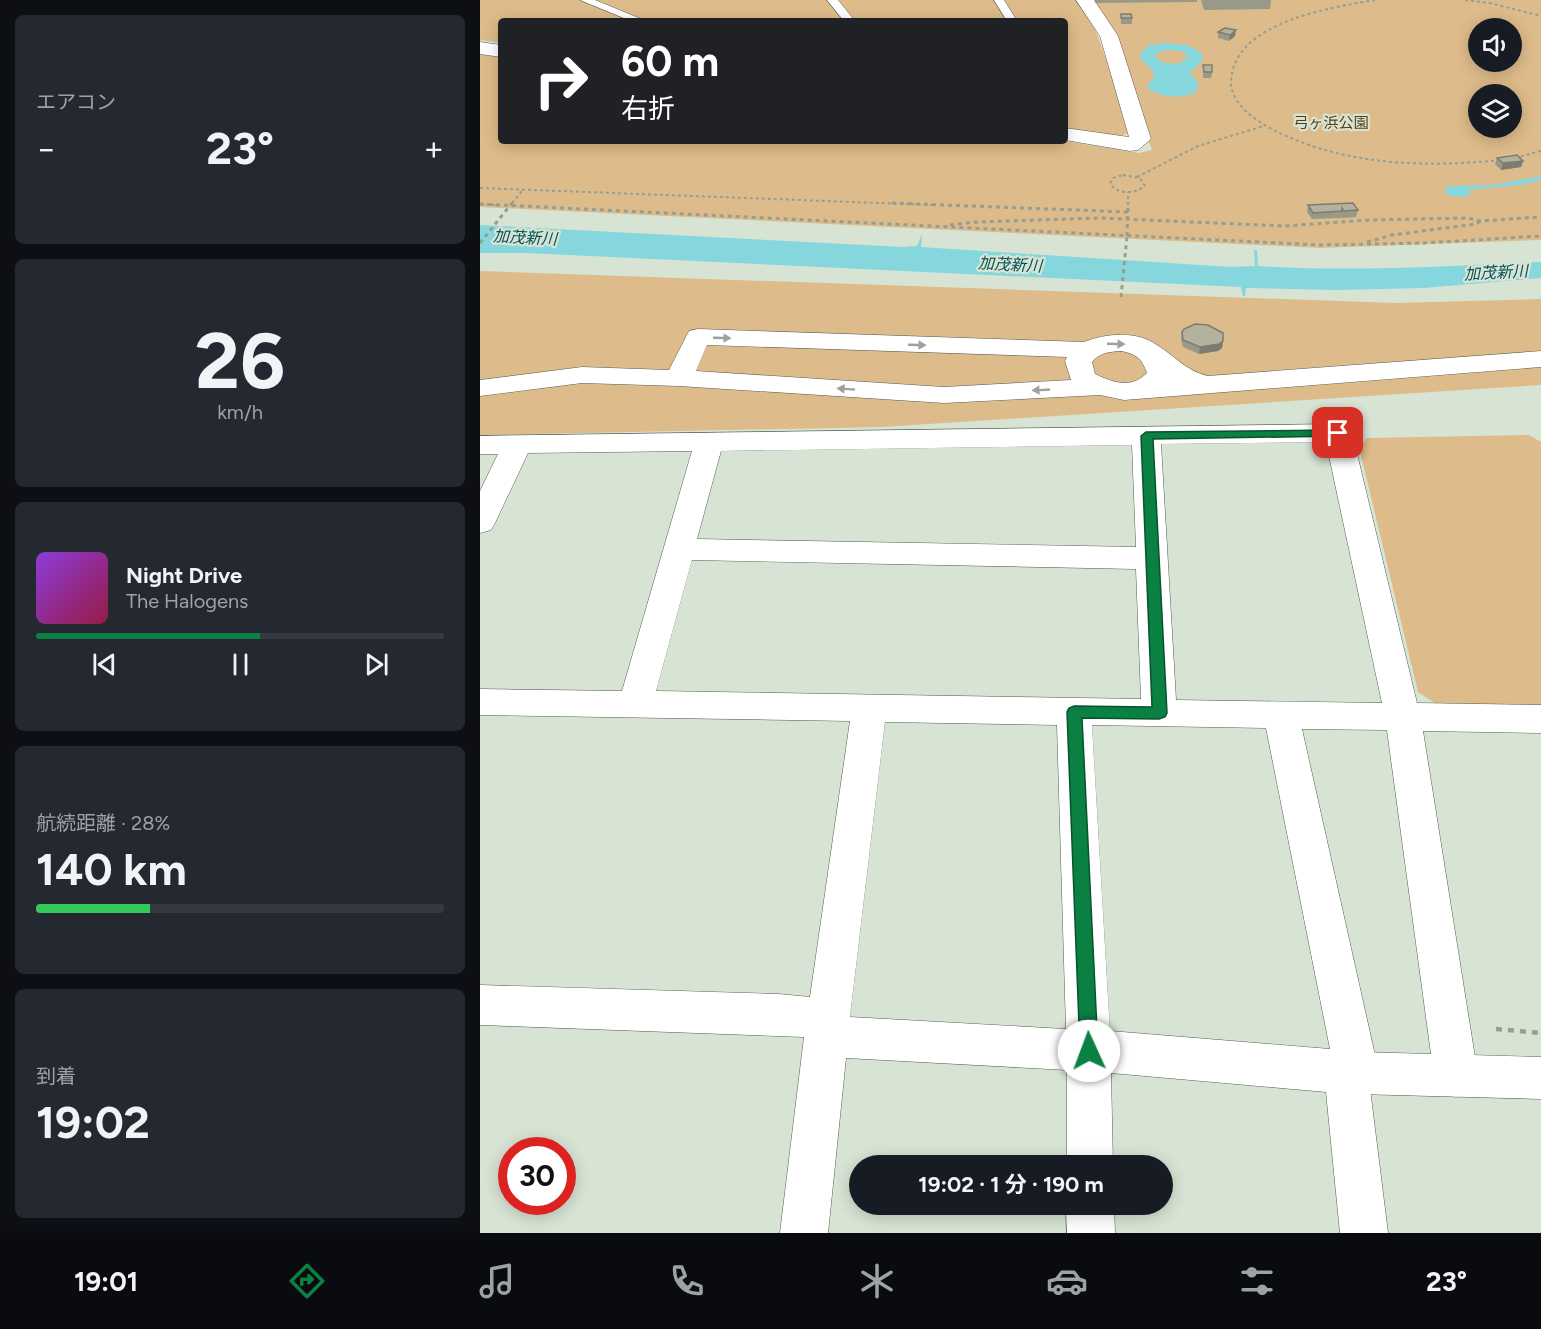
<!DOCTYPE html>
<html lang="ja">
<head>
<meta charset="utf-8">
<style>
	:root { --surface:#171b24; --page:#242831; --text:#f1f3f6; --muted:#9ea1a6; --line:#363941; --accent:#0b8043 }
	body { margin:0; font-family:Figtree,"Noto Sans JP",sans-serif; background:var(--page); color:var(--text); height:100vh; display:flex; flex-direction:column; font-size:22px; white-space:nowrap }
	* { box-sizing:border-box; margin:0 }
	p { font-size:20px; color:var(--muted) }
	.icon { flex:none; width:33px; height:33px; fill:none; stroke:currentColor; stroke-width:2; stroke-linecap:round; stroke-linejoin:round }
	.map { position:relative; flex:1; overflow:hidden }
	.drawer { display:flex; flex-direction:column; gap:15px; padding:15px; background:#0d0f14; width:480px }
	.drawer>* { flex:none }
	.top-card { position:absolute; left:18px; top:18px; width:570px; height:126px; border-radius:6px; box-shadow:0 3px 15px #0003; background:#202124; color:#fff; overflow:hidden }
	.tools { position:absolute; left:988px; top:18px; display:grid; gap:12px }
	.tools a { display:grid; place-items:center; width:54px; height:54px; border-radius:50%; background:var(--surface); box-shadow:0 3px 15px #0003; font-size:30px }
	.speed { position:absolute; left:18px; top:1137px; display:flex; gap:12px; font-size:30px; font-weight:700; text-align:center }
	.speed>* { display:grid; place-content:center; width:78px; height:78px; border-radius:50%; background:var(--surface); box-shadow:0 3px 15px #0003; line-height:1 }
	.speed .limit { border:9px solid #d22; background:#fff; color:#111 }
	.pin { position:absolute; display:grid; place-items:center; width:51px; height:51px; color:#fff; margin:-26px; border-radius:12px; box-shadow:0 3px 9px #0006 }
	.me { position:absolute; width:66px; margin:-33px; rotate:358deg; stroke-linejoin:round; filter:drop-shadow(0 0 4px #0008) }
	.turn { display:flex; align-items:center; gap:21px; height:126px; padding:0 24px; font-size:27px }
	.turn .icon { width:78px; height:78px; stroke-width:2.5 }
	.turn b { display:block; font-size:42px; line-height:51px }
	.big { font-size:45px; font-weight:700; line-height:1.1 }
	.drawer .widget { flex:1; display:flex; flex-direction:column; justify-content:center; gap:9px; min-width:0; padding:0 21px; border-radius:9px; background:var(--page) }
	.drawer .dial { align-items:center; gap:0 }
	.dial b { font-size:78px; line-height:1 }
	.song { display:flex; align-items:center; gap:18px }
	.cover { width:72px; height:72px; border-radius:9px; background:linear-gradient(135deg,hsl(270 70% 55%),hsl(340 70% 35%)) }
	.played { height:6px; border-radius:3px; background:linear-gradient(90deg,var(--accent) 55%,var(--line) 55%) }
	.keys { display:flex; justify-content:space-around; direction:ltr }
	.heat { display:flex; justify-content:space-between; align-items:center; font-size:33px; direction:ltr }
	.charge { height:9px; border-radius:4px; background:linear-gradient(90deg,#34c759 28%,var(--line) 0) }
	.trip { position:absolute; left:369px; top:1155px; width:324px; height:60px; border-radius:30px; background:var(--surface); box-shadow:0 3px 15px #0003; font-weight:700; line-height:60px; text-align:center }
	.menu { display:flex; height:96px; justify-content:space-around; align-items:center; background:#090b0e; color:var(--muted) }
	.menu .icon { width:42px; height:42px }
	.menu .active { color:var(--accent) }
	.menu b { font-size:27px; color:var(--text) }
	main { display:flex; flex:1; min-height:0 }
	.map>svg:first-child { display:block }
	.green { fill:#debb8a; fill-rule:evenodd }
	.water { fill:#86d6de; fill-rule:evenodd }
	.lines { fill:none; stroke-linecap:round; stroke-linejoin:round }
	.service-casing { stroke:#535e50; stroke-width:1 }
	.minor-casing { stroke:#535e50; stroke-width:1 }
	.tertiary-casing { stroke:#535e50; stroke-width:1 }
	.path-far2 { stroke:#949e92; stroke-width:2; stroke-dasharray:3 3; stroke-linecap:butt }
	.path-far1 { stroke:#949e92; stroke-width:3; stroke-dasharray:4 4; stroke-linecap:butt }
	.path { stroke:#949e92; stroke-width:4.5; stroke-dasharray:6 6; stroke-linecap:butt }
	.service { fill:#fff; fill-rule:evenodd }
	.minor { fill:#fff; fill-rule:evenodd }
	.tertiary { fill:#fff; fill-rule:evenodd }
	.path-bridge-far1 { stroke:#949e92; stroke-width:2; stroke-dasharray:3 3; stroke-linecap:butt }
	.path-bridge { stroke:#949e92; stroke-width:3; stroke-dasharray:4 4; stroke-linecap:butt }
	.wall { fill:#999989 }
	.shaded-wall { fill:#7d7d6f }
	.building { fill:#b2b29f; stroke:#7d7d6f; stroke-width:1.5 }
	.oneway { fill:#9fa19e }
	.route { fill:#0b8043; stroke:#07532c; stroke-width:1.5 }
	.labels { text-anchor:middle; stroke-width:4.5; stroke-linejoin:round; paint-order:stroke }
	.far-park-label { font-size:15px; fill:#563d14; stroke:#d7e4d4 }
	.far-water-label { font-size:16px; font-style:italic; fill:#065157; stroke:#d7e4d4 }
</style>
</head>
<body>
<main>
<section class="drawer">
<div class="widget"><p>エアコン</p>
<div class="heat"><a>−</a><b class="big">23°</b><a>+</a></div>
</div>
<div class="widget dial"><b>26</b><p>km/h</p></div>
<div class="widget">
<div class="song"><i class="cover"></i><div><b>Night Drive</b><p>The Halogens</p></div></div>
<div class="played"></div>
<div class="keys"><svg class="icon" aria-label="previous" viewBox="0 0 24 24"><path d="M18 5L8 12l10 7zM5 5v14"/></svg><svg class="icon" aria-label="pause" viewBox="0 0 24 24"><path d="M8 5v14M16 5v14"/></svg><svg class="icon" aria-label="next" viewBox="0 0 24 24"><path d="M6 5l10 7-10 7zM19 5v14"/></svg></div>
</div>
<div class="widget"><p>航続距離 · 28%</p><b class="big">140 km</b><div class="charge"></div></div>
<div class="widget"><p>到着</p><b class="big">19:02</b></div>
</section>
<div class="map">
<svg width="1061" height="1233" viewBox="0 0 1061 1233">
	<rect width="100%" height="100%" fill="#d7e4d4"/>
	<g class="green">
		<path d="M0,0h599l13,19 39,113 -18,6 -48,-7v-110h-564v22l-21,-3z"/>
		<path d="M612,0h449v240l-221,8 -840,-41v-157l21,3v88h564l74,12 13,-3 -26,-69 -6,-40zM999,28h33v34h-33zM999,94h33v34h-33z"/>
		<path d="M0,271l916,32 145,-4v86l-659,42 -402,8z"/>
		<path d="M1049,435l12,7v264l-103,-1 -20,-13 -59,-245 8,-9z"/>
	</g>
	<g class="water">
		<path d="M686,43l21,2 15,8v8l-12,12 9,11 -4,9c-16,5 -34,6 -48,-6l7,-11 -1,-5 -13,-13v-4l9,-9zM684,50l15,1 8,3v3c-7,10 -20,7 -29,3l-3,-5z"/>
		<path d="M1061,176v3l-15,5 -58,6 2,4 -3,3 -18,-1 -4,-4 1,-4 5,-2 41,-1z"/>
		<path d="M0,225l424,22 13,-1 5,-12 -1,13 310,20 24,-1 -1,-16h3l1,16c94,6 189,0 283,-4v16l-117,10 -87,2 -91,-2 -1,8h-2l-2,-9 -714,-34h-47z"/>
	</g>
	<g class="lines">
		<defs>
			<g id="service">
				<path d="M100,0h15l51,21h-15z"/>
				<path d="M347,0h11l17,21h-11z"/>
				<path d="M514,0h10l13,21h-10z"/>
			</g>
			<g id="minor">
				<path d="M596,0h18l24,36 33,103 -13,11 -8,1 -65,-11v-12l64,9 -29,-101z"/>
				<path d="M0,42l21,3v12l-21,-3z"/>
				<path d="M218,329l386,13c20,-8 49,-11 68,0 20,11 33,29 56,34l333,-25v16l-417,33 -24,-5 -156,8 -265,-17 -97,-3 -102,13v-16l102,-13 87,3 20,-39zM227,345l360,12 -2,4 6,19 -127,7 -248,-16zM641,351c15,3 21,7 26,22 -16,16 -33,10 -52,1l-3,-12c8,-10 17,-10 29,-11z"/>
				<path d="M858,424l10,3 4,6 65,270 124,2v28l-118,-2 55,345 -6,15 -16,6 -16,-6 -6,-15 -47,-346 -85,-1 77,344 -9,16 18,144h-48l-14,-141 -215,-19 2,93h-46v-96l-221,-12 -18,175h-48l24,-196 -324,-12v-40l299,9 31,3 40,-276 -370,-6v-26l142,2 70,-240 -164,2 -33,70 -4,7 -11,3v-42l18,-37h-18v-18zM846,442l56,261 -206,-3 -15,-256zM652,445l4,102 -439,-8 24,-88zM212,560l444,9 5,130 -485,-8zM405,722l172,3 9,304 -216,-12zM612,725l174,3 64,321 -220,-18z"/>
				<path d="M586,1204h48l1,29h-48z"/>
			</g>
			<path id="tertiary" d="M877,1052l184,5v42l-184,-5 -16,-6 -6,-15 6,-15z"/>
		</defs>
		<use href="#service" class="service-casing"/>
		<use href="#minor" class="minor-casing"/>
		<use href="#tertiary" class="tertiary-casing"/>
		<g class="path-far2">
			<path d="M895,0c-46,8 -141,22 -144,81 -1,28 38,48 60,57 65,28 141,29 211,22"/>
			<path d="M985,0l25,3 51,13"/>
			<path d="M1035,158l26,-7"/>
			<path d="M643,175l17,3 5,8c-12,8 -25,9 -35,-2l3,-6z"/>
			<path d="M657,177l61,-31 66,-20"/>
			<path d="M0,188l453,17"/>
			<path d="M32,203l10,-12"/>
			<path d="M0,204l16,1"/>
			<path d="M648,205v-13"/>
		</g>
		<g class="path-far1">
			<path d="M412,203l236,9"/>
			<path d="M0,204l840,41 104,-2 117,-7"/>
			<path d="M470,225l25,-3 125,-4 185,8 84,-6 99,-2 12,3 61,-4"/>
			<path d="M647,236l1,-33"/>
			<path d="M887,242l25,-7 84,-11 4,-3"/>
		</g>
		<path class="path" d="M1016,1029l45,4"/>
		<use href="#service" class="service"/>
		<use href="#minor" class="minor"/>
		<use href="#tertiary" class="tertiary"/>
		<path class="path-bridge-far1" d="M31,205l1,-2"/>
		<g class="path-bridge">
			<path d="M0,243l32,-40"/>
			<path d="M641,297l6,-61"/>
		</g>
	</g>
	<g class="wall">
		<path d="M615,0h102v2l-102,1z"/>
		<path d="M721,0h70l-1,9 -66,1z"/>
		<path d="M641,14l11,4v6h-11z"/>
		<path d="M738,32l17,4 -6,5 -11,-3z"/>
		<path d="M723,65l9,7 -1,6h-8z"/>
		<path d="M1017,158l26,3 -2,6 -20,3 -6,-6z"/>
		<path d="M828,205l50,5 -2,7 -14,1 -1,-2v2l-29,1 -5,-7z"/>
		<path d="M702,332l41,9 -1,7 -4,3 -19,3 -16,-7 -2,-8z"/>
	</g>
	<g class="shaded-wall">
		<path d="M756,30l-1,6 -6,5 1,-6z"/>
		<path d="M1043,161l-2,6 -20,3 2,-7z"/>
		<path d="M743,341l-1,7 -4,3 -19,3 1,-7z"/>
	</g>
	<g class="building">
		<path d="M641,14h10l1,4h-11z"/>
		<path d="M745,28l11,2 -6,5 -12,-3z"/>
		<path d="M723,65h9v7h-8z"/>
		<path d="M1037,155l6,6 -20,2 -6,-5z"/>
		<path d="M873,203l5,7 -14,1 -2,-3v3l-29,2 -5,-8z"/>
		<path d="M715,324l13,1 15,8v8l-4,3 -19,3 -17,-7 -1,-8 2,-3z"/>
	</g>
	<defs><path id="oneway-solid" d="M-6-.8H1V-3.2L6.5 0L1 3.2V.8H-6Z" transform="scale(1.5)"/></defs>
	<g class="oneway">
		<use href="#oneway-solid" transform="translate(242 338) rotate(2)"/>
		<use href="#oneway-solid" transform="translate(636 344) rotate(2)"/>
		<use href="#oneway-solid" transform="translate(437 345) rotate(2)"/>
		<use href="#oneway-solid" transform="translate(366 389) rotate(-176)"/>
		<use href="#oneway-solid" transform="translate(561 390) rotate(177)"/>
	</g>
	<path class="route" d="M858,430l6,3 -2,3 -189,3 14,274 -2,4 -6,2 -77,-1 16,333 -3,6 -6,3 -7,-3 -2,-6 -13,-339 2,-4 5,-2 78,1 -11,-271 5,-4z"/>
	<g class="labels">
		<g class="far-park-label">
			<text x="851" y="128">弓ヶ浜公園</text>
		</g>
		<g class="far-water-label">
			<text transform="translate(45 237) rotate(3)" y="6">加茂新川</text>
			<text transform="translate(530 264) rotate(3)" y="6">加茂新川</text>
			<text transform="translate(1016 272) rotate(-3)" y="6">加茂新川</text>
		</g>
	</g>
</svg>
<div class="tools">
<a><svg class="icon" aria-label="sound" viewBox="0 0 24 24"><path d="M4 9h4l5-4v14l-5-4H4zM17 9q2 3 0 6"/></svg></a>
<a><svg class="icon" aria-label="layers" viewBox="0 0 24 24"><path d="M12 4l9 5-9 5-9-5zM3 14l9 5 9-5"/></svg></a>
</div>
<div class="speed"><div class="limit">30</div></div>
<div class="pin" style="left:858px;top:433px;background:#d93025"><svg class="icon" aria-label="arrive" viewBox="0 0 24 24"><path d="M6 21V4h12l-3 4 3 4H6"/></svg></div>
<svg class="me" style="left:609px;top:1051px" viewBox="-20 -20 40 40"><circle r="19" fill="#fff"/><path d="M0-13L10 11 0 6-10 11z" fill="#0b8043"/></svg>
<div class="trip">19:02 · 1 分 · 190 m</div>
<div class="top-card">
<div class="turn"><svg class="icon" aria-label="right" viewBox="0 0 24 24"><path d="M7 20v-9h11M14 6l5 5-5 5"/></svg><div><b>60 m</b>右折</div></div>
</div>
</div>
</main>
<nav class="menu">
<b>19:01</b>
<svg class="icon active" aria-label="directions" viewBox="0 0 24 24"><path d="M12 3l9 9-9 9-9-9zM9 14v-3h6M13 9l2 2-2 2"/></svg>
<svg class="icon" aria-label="music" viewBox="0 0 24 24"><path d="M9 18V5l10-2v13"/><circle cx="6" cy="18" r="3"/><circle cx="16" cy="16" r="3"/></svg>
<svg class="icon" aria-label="phone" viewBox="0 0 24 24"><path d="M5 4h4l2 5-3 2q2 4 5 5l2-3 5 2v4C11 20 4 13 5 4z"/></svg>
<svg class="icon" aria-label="climate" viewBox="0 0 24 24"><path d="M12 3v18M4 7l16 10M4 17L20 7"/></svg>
<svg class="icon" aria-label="car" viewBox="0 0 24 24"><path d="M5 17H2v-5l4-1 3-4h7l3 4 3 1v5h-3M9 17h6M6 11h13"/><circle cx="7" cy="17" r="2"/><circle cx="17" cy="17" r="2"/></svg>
<svg class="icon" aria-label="filters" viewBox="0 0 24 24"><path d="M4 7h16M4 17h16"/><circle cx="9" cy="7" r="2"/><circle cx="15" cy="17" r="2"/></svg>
<b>23°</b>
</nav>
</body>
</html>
